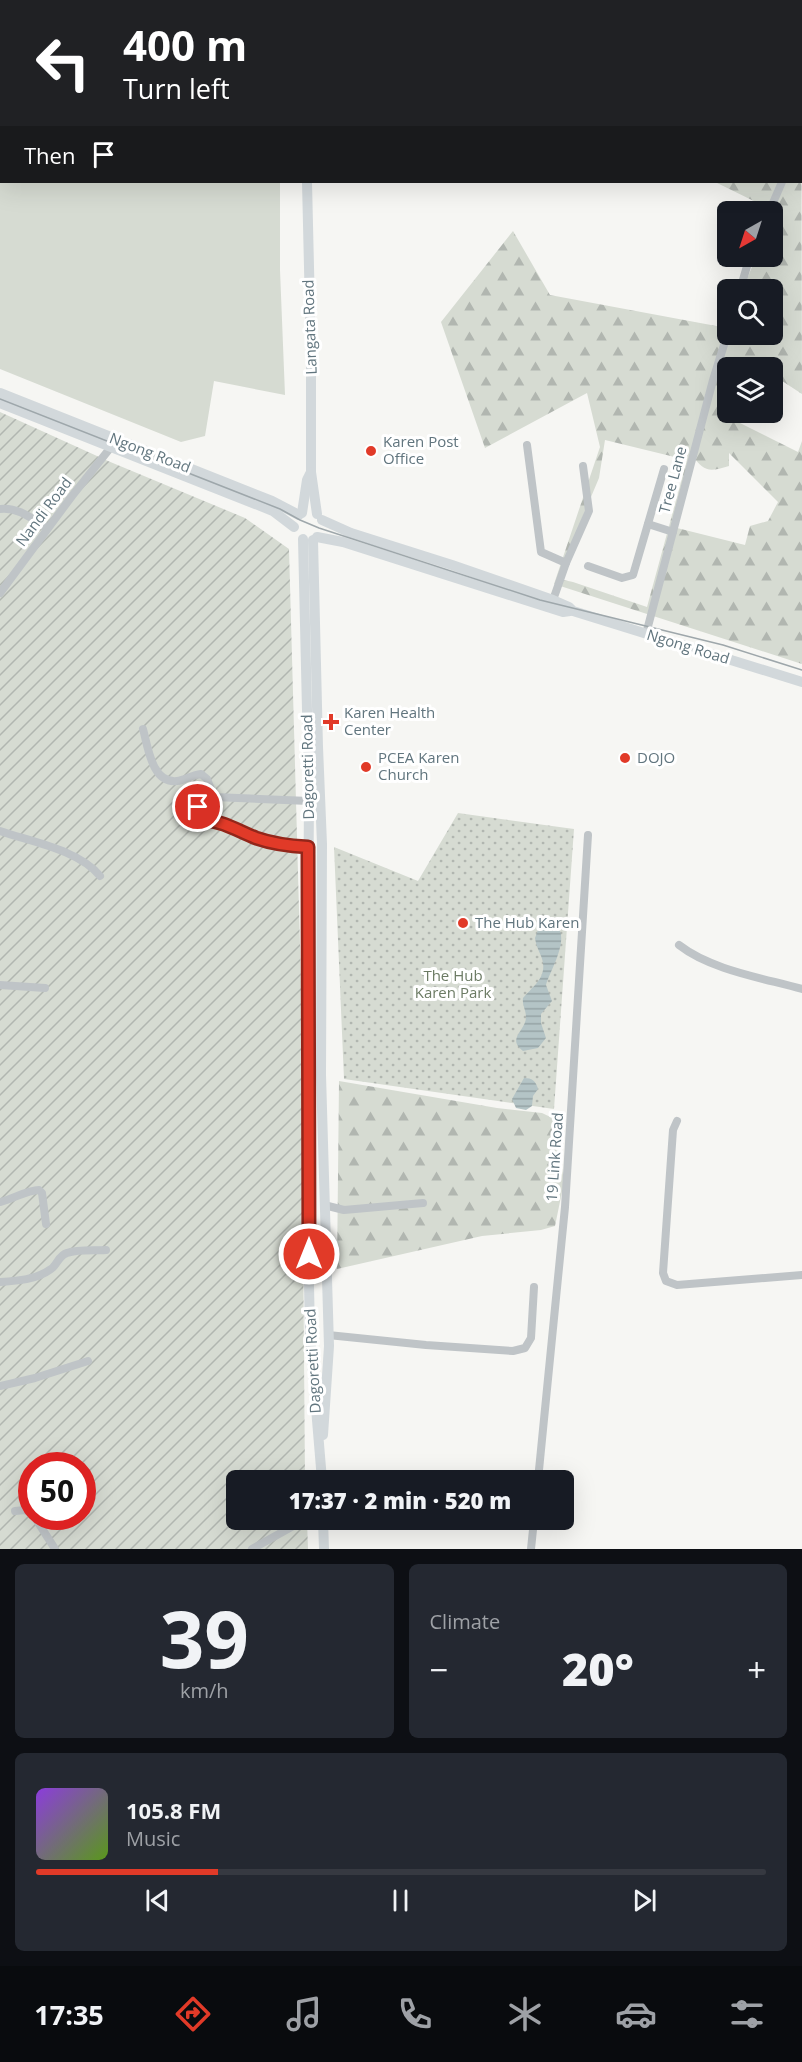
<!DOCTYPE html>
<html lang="en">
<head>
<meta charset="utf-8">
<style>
	:root { --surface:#171b24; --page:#242831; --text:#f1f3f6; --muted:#9ea1a6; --line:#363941; --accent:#e13a28 }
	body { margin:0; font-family:"Open Sans",sans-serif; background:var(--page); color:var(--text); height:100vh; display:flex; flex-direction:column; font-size:22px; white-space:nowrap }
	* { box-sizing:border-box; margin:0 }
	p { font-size:20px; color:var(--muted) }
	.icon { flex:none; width:33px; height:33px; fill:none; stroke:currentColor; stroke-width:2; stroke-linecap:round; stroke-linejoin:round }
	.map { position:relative; height:1549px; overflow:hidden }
	.sheet { display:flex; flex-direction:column; gap:15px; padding:15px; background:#0d0f14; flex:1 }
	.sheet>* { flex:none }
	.banner { position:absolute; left:0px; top:0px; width:802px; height:183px; box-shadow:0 6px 24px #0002; background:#202124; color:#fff; overflow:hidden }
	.needle { width:39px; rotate:219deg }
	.tools { position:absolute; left:717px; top:201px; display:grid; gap:12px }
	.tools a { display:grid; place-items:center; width:66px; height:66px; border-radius:9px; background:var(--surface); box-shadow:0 6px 24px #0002; font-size:30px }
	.speed { position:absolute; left:18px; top:1452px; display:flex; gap:12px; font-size:30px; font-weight:700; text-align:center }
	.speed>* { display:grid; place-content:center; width:78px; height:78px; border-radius:50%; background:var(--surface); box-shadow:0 6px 24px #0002; line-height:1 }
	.speed .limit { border:9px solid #d22; background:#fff; color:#111 }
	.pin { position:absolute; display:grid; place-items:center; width:51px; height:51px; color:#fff; margin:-26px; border:3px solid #fff; border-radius:50%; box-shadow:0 2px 6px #0007 }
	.me { position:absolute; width:66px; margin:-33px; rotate:0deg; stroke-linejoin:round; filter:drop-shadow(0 0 4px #0008) }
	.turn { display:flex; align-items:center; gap:21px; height:126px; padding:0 24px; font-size:27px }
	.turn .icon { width:78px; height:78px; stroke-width:2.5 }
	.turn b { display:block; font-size:42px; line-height:51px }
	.then { display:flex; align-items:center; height:57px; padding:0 24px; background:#0003; gap:12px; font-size:22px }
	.big { font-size:45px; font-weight:800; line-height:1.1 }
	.sheet .card { flex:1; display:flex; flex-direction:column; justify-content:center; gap:9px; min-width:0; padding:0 21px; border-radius:9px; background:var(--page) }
	.sheet .dial { align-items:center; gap:0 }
	.dial b { font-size:78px; line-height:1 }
	.song { display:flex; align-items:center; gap:18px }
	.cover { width:72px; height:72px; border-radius:9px; background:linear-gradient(135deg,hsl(270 70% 55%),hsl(90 70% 35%)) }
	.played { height:6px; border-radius:3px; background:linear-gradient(90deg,var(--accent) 25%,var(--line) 25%) }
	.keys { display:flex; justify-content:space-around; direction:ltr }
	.heat { display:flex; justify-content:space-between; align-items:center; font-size:33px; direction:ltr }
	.sheet .tiles { flex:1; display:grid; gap:15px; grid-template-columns:1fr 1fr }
	.card:last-child { grid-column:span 2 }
	.trip { position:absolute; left:226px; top:1470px; width:348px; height:60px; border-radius:9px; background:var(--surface); box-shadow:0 6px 24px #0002; font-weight:800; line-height:60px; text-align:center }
	.tabs { display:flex; height:96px; justify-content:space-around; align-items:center; background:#090b0e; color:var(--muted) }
	.tabs .icon { width:42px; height:42px }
	.tabs .on { color:var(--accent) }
	.tabs b { font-size:27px; color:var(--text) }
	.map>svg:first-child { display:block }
	.grass { fill:#d6dbd2 }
	.forest { fill:url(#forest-firs); fill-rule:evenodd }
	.park { fill:url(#park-dots) }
	.garden { fill:url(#garden-furrows); fill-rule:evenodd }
	.water { fill:url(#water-rules) }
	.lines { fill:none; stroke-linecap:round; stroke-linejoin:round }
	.minor { stroke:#bfc4c7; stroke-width:8 }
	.secondary { stroke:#d2d8db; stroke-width:10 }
	.tram { stroke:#9ea7ab; stroke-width:1.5 }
	.route-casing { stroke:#92261a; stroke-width:15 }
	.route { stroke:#e13a28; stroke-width:10 }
	.poi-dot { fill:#e13a28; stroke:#fff; stroke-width:2 }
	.labels { text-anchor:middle; stroke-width:6; stroke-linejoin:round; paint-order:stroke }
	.street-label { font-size:15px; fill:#61757e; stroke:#fff }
	.poi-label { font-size:15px; fill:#61757e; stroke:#fff; text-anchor:start }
	.park-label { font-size:15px; fill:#6c7b64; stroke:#fff }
</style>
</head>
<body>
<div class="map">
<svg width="802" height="1549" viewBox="0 0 802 1549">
	<defs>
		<pattern id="forest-firs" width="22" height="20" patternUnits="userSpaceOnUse" patternTransform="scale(1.5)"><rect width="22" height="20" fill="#d6dbd2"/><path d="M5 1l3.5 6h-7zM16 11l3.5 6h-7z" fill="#b1b6b0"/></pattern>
		<pattern id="park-dots" width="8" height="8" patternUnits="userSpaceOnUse" patternTransform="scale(1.5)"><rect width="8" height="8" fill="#d6dbd2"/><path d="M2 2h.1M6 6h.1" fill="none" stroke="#b1b6b0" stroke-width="1.8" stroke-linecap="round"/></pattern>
		<pattern id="garden-furrows" width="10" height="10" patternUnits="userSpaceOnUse" patternTransform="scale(1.5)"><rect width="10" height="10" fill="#d6dbd2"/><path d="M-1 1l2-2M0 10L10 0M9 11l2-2" fill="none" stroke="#b1b6b0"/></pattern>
		<pattern id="water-rules" width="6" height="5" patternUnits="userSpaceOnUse" patternTransform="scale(1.5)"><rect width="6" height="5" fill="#b4c4c6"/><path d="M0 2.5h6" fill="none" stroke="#96a4a6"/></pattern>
	</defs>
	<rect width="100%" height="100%" fill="#f6f6f3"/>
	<path class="grass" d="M0,102h2v80h278v88l5,125 -71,-14 -9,55 -24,6 -181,-73z"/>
	<g class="forest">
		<path d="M801,5l1,389 -29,-19 -1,-7 -11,-1 -6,-3 -3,3 -24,1v44l12,1 -4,8 62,31 4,-11v223l-248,-80 46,-137 -13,-54 -102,55 -44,-126 72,-91 37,64 177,33 1,6h44v-44l-29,-1 13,-32 16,-1v-40l2,-5 -59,-29h86zM605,440l82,20 -40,147 -74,-25 -14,-3 13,-37 27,-64zM729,453l49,49 -10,19 -18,5 -5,19 -68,-17 15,-73c12,17 17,17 37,11z"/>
		<path d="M339,1081l158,27 45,5 19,9 -7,22 7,18 3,20 -9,44 -14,4 -59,6 -145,33z"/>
	</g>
	<path class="park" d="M458,813l116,16 -20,280 -210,-30 -10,-232 84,34z"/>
	<path class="garden" d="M0,412l108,49 137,57 44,31 12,432 4,499h-68v40h70l1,29h-308zM32,1466h50v50h-50z"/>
	<g class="water">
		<path d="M547,921c30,7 4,47 -1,64l6,16 -11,13v9l5,15 -8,10 -15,3c-17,-13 3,-20 3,-34 0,-7 -4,-12 -3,-19 11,-13 26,-22 18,-42 -3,-7 -5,-11 -6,-18l4,-11z"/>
		<path d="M524,1078c8,0 12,3 14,11l-5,7 -1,10 -6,4 -10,-2 -4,-9z"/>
	</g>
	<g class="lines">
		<g class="minor">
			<path d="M597,2l1,-2"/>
			<path d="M801,138l1,-3"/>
			<path d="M769,212l13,-30"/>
			<path d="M740,290l10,-34"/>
			<path d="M527,445l14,107 25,11"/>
			<path d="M0,509c19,-2 32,10 47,19"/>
			<path d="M648,524l25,8"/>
			<path d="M588,566l34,12 11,-3 31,-106"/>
			<path d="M0,593l72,-97 39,-49"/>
			<path d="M553,600l13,-37 23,-52 -6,-45"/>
			<path d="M646,634l67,-254 15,-48"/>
			<path d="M143,729c5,18 9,55 34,52 8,-1 15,-6 24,-7l6,5 7,18"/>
			<path d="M0,831c32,11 79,19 100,45"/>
			<path d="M308,847c-18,-1 -35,-3 -52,-9 -18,-7 -31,-16 -50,-18l-8,-13 5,-8 11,-2 95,4"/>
			<path d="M679,945c32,25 84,33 123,44"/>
			<path d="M0,985l45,3"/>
			<path d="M677,1121l-4,9 -10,143 3,8 11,4 125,-10"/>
			<path d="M0,1202c13,-3 27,-12 39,-12l3,3 4,31"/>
			<path d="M324,1205l20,5 79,-7"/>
			<path d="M0,1282c17,-1 36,-2 51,-13 6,-4 8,-14 16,-16 12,-4 27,-2 39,-3"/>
			<path d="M328,1335l98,10 87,6 12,-3 6,-10 3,-51"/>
			<path d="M0,1386l35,-8 53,-17"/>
			<path d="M538,1480l27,-273 23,-372"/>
			<path d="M15,1511l10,-1 7,4"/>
			<path d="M34,1516l21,33"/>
			<path d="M252,1549l52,-29"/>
			<path d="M531,1549l3,-29"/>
		</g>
		<g class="secondary">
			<path d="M299,0v2"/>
			<path d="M310,0v2"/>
			<path d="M307,182l4,170v120l6,42"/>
			<path d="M0,393l272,108 27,14"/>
			<path d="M0,403l273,108 21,16"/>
			<path d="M302,513l5,-33 4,-8"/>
			<path d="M322,520l29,13 101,32 101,35 16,7 4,4 229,71"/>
			<path d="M317,537l26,5 220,70 7,-1"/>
			<path d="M303,539l6,257 -2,300 2,188 1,52 12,144"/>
			<path d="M313,540l5,207 4,97 -1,231 8,271 -6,89"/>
			<path d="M323,1520l1,29"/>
		</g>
		<path class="tram" d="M0,399l280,110 20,11 19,8 221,72 183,45 79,25"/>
	</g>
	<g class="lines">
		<defs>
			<path id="route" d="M198,807l8,13c19,2 32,11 50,18 17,6 34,8 52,9l1,407"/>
		</defs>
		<use href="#route" class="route-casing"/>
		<use href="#route" class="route"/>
	</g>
	<g class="poi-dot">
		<circle cx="371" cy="451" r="6"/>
		<path d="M328 713h6v6h6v6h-6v6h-6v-6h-6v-6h6z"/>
		<circle cx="625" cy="758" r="6"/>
		<circle cx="366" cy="767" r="6"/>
		<circle cx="463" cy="923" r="6"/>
	</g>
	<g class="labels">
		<g class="street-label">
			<text transform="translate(310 327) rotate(-92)" y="5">Langata Road</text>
			<text transform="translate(150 453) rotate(21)" y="5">Ngong Road</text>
			<text transform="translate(673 480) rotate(-75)" y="5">Tree Lane</text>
			<text transform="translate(44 512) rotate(-53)" y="5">Nandi Road</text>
			<text transform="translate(688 647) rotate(17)" y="5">Ngong Road</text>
			<text transform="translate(308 767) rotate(-91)" y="5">Dagoretti Road</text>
			<text transform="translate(555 1157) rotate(-86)" y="5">19 Link Road</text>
			<text transform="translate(313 1361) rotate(-93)" y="5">Dagoretti Road</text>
		</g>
		<g class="poi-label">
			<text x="383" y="447">Karen Post<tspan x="383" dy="17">Office</tspan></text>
			<text x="344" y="718">Karen Health<tspan x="344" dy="17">Center</tspan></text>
			<text x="378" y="763">PCEA Karen<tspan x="378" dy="17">Church</tspan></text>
			<text x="637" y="763">DOJO</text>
			<text x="475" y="928">The Hub Karen</text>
		</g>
		<g class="park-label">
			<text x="453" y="981">The Hub<tspan x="453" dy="17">Karen Park</tspan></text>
		</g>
	</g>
</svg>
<div class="tools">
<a><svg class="needle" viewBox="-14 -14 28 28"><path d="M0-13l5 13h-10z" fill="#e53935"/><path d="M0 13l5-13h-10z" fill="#9ea1a6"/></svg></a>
<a><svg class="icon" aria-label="search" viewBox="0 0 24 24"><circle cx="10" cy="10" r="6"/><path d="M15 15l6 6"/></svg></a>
<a><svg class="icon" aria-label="layers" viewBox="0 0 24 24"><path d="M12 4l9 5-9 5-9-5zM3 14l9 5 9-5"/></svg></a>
</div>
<div class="speed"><div class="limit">50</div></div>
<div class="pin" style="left:198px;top:807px;background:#d93025"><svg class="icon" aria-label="arrive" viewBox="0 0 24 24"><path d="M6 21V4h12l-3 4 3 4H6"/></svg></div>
<svg class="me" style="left:309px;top:1254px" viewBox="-20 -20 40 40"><circle r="17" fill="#e13a28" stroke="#fff" stroke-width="3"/><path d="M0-11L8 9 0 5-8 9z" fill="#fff"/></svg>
<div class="trip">17:37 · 2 min · 520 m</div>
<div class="banner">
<div class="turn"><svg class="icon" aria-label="left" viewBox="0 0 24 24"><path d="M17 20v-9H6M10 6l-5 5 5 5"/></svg><div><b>400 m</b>Turn left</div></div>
<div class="then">Then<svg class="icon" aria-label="arrive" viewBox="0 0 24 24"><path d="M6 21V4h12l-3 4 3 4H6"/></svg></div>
</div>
</div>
<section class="sheet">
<div class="tiles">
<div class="card dial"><b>39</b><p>km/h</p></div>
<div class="card"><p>Climate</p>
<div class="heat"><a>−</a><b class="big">20°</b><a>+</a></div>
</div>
<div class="card">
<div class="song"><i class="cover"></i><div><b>105.8 FM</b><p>Music</p></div></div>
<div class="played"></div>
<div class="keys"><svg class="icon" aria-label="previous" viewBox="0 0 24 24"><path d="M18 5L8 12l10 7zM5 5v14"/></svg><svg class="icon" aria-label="pause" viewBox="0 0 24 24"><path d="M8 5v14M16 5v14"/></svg><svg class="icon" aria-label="next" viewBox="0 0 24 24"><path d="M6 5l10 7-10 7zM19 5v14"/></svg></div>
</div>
</div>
</section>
<nav class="tabs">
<b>17:35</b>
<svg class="icon on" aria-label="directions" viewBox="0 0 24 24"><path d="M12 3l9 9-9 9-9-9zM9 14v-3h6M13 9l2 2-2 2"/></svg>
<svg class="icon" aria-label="music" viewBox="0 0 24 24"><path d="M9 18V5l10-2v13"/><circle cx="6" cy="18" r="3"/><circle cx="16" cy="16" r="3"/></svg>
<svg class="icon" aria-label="phone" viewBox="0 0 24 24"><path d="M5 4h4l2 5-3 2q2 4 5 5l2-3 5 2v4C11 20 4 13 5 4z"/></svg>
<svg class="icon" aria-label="climate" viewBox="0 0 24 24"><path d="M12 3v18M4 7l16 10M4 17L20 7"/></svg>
<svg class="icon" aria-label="car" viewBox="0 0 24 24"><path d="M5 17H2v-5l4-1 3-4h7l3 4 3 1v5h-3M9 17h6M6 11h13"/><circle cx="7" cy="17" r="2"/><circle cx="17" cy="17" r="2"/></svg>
<svg class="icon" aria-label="filters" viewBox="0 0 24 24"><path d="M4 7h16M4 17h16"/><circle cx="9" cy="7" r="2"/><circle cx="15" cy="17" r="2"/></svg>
</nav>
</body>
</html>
